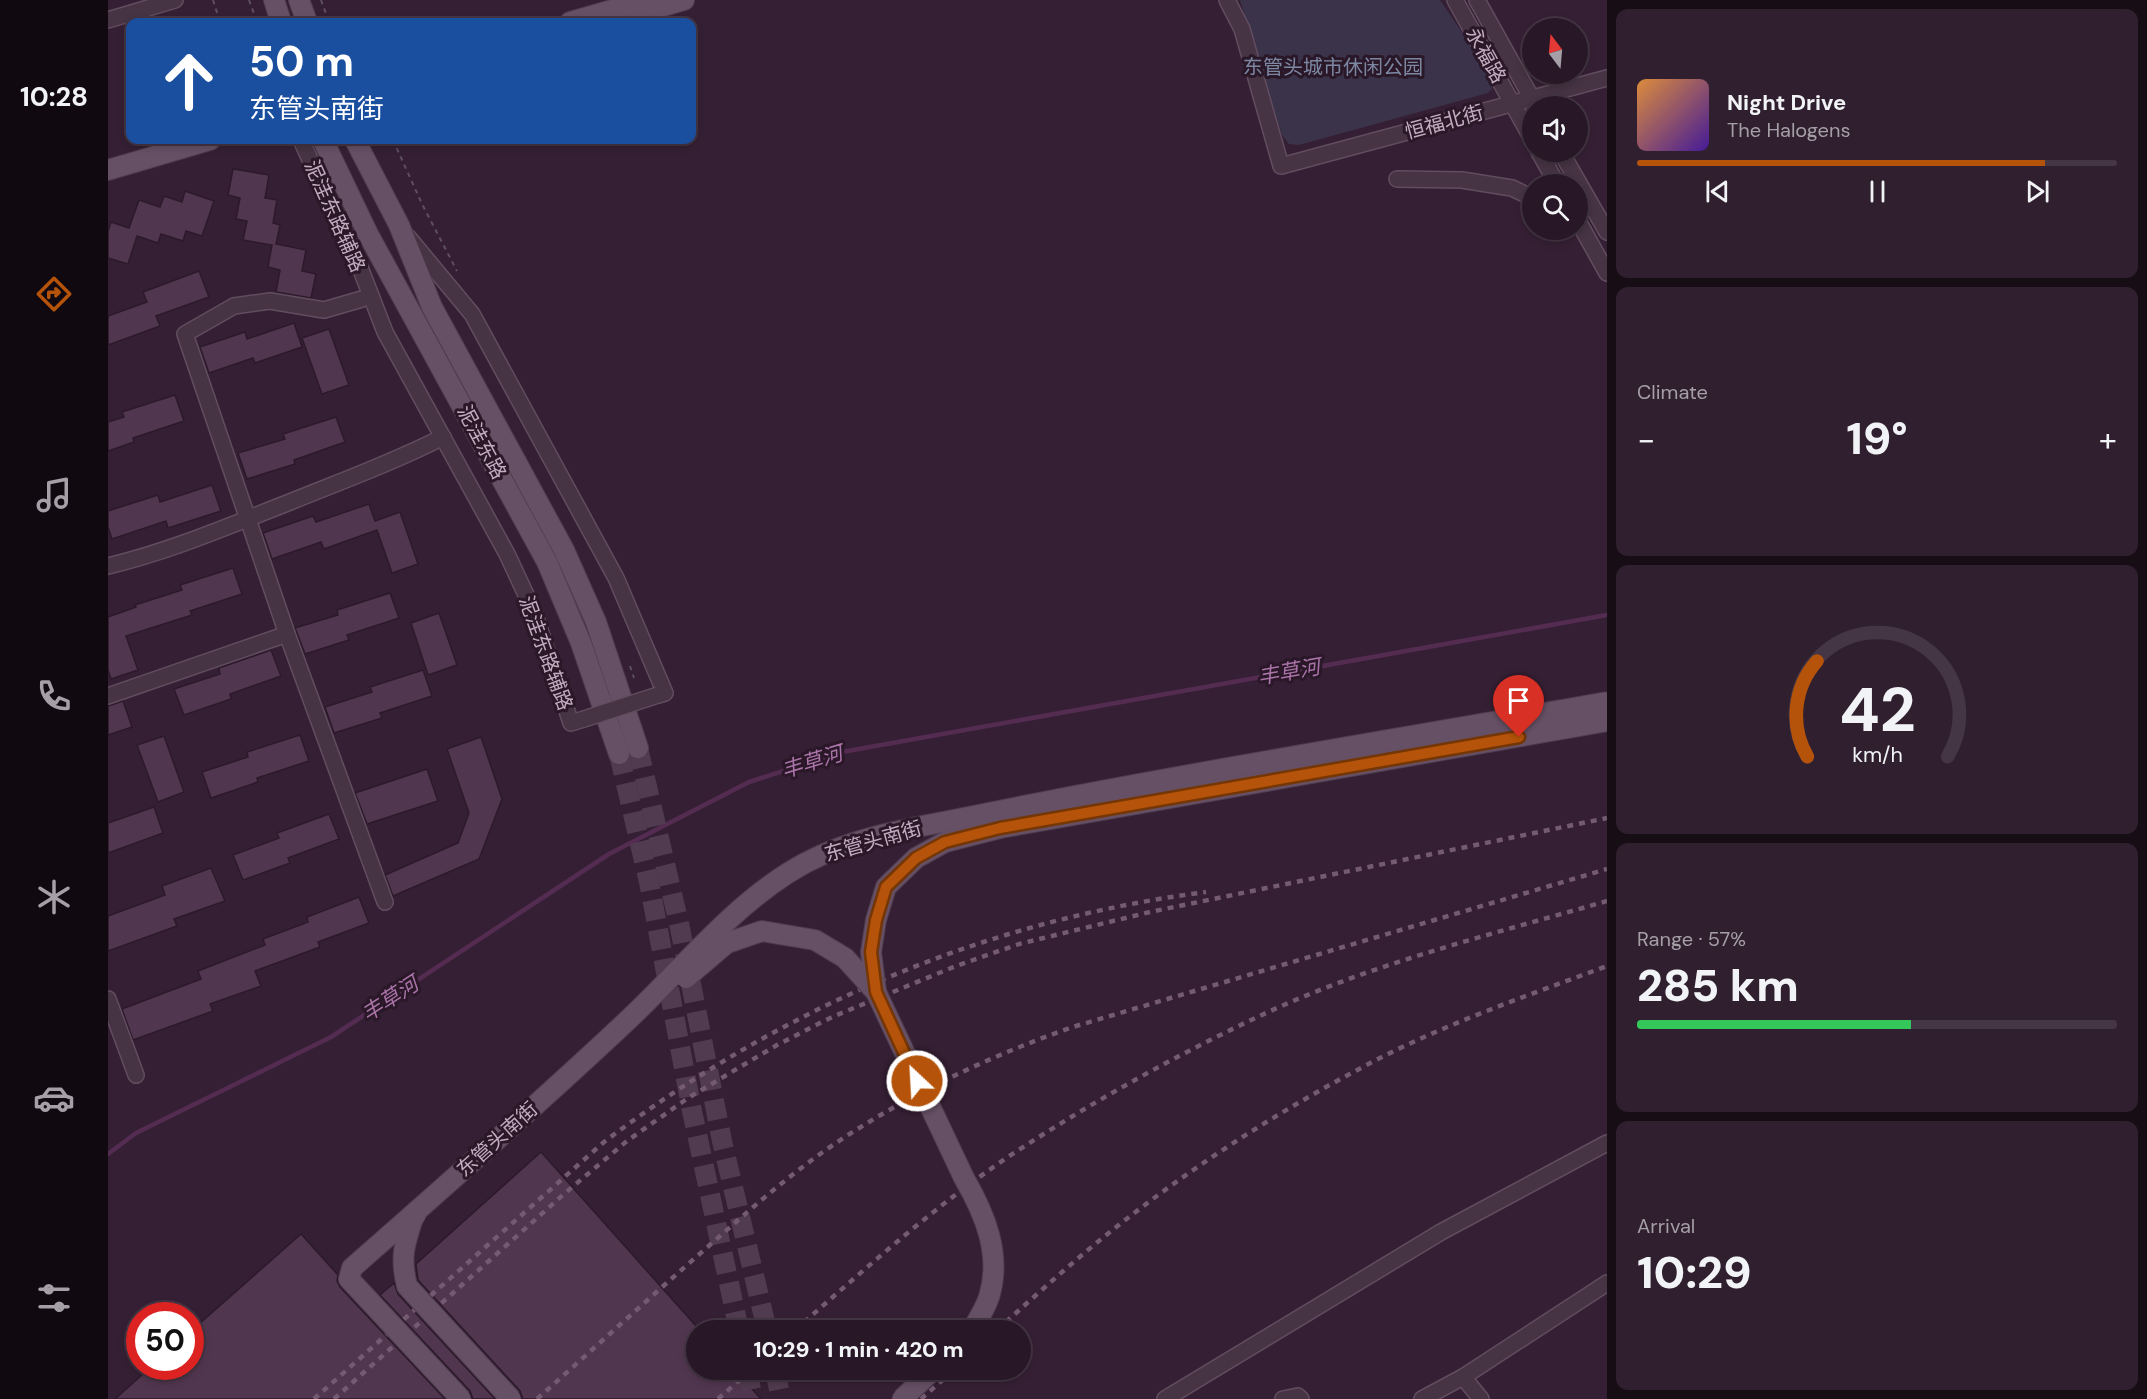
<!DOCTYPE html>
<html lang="en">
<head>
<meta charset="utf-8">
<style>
	:root { --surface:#281727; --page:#30202f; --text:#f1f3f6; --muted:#a59fa7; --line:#443644; --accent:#b45309 }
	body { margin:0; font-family:"DM Sans","Noto Sans SC",sans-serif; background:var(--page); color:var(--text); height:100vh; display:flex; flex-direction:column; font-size:22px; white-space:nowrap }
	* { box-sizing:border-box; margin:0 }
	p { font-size:20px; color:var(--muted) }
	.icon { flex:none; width:33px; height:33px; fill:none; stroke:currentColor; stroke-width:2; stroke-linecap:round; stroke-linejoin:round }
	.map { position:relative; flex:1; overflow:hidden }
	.drawer { display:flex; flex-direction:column; gap:9px; padding:9px; background:#160d15; width:540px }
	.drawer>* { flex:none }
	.guide { position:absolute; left:18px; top:18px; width:570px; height:126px; border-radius:12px; box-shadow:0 3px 9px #0003,0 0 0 2px var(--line); background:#1a4fa0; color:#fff; overflow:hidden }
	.needle { width:39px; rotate:344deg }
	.controls { position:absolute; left:1414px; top:18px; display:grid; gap:12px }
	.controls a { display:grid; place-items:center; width:66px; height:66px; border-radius:50%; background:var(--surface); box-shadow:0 3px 9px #0003,0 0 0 2px var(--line); font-size:30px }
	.speed { position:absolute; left:18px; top:1302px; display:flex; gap:12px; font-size:30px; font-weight:700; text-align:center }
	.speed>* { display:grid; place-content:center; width:78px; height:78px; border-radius:50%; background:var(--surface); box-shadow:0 3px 9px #0003,0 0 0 2px var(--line); line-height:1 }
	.speed .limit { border:9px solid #d22; background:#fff; color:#111 }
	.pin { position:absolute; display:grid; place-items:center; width:51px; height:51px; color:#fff; margin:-62px -26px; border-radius:50% 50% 50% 0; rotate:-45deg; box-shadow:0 0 6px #0007 }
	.pin .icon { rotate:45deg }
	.me { position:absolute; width:66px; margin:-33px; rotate:335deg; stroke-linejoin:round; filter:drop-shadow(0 0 4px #0008) }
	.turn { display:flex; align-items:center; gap:21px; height:126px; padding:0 24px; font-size:27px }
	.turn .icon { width:78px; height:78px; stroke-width:2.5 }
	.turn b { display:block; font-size:42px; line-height:51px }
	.big { font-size:45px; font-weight:800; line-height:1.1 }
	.drawer .widget { flex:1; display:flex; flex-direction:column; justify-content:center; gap:9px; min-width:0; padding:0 21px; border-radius:12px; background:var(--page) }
	.drawer .dial { align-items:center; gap:0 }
	.dial svg { height:156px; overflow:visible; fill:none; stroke:var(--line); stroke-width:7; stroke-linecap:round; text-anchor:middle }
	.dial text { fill:var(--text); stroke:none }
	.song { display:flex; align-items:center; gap:18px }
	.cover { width:72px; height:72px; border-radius:9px; background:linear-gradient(135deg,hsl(30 70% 55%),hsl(260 70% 35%)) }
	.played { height:6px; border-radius:3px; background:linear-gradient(90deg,var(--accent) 85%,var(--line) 85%) }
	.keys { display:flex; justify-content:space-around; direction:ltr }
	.heat { display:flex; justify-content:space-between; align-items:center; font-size:33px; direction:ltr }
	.charge { height:9px; border-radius:4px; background:linear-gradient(90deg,#34c759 57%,var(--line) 0) }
	.trip { position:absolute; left:578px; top:1320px; width:345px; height:60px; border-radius:30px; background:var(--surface); box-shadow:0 3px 9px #0003,0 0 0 2px var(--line); font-weight:800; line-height:60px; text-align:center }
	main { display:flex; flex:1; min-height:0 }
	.tabs { display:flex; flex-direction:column; width:108px; justify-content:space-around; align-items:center; background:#100910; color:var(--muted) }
	.tabs .icon { width:42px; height:42px }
	.tabs .active { color:var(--accent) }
	.tabs b { font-size:27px; color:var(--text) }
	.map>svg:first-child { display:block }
	.green { fill:#3a334a }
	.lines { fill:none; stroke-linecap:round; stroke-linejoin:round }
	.stream { stroke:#542c51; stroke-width:4.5 }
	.building { fill:#51364f; stroke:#2c1a2b; stroke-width:1.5 }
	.major-tunnel { stroke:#513b50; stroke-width:20; stroke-dasharray:20 10; stroke-linecap:butt }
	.minor-casing { stroke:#614d5f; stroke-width:18 }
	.major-casing { stroke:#4f3c4e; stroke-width:22 }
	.path { stroke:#5c4f64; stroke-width:2; stroke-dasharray:4.5 4.5; stroke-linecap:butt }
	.minor { stroke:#463344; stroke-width:15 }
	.major { stroke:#665065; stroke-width:20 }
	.rail { stroke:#745b72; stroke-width:4.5; stroke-dasharray:6 6; stroke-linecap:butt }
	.minor-bridge-casing { stroke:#614d5f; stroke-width:18; stroke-linecap:butt }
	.major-bridge-casing { stroke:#4f3c4e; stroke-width:22; stroke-linecap:butt }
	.minor-bridge { stroke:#463344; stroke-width:15 }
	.major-bridge { stroke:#665065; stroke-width:20 }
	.route-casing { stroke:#753606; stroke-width:15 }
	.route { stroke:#b45309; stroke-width:10 }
	.labels { text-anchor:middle; stroke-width:6; stroke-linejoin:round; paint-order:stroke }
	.street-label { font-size:20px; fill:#c3acc1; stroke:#2a1829 }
	.park-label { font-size:20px; fill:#7c87a2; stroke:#2a1829 }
	.water-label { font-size:21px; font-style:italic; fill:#ab74a9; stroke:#2a1829 }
</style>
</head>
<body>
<main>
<nav class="tabs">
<b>10:28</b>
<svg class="icon active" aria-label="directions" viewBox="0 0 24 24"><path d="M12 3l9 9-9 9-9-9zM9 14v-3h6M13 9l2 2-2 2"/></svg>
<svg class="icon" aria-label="music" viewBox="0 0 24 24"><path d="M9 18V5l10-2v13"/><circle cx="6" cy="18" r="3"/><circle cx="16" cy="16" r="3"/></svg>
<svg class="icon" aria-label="phone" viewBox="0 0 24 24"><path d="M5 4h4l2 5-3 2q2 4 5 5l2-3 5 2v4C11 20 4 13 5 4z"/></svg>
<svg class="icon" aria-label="climate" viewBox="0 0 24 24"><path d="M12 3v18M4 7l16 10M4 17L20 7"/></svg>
<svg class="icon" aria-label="car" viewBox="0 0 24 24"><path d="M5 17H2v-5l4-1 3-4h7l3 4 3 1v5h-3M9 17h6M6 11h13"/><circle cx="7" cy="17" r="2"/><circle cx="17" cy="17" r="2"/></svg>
<svg class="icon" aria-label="filters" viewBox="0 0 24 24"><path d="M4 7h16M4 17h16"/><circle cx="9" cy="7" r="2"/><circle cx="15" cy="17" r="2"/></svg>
</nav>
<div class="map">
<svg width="1499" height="1399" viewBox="0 0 1499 1399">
	<rect width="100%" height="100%" fill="#351f34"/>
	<path class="green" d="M1132,0h200l54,79 -2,10 -4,4 -189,52 -10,-1 -7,-9z"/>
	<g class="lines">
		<path class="stream" d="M0,1154l28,-21 195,-96 278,-183 140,-72 93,-30 765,-137"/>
	</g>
	<g class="building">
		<path d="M125,169l36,6 -4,23 12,2 -4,23 7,2 -4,19 30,6 -4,21 14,3 -5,24 -35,-6 4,-22 -12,-3 4,-22 -29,-5 4,-19 -11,-2 4,-21 -12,-3z"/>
		<path d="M77,191l29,10 -12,35 -16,-5 -3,10 -22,-7 -3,9 -21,-7 -9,28 -20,-6v-27l3,-9 18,6 10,-28 21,7 4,-11 18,6z"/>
		<path d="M91,271l10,26 -53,19 4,10 -52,19v-29l39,-14 -4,-10z"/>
		<path d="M186,323l8,24 -47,16 -2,-5 -44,15 -9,-26 45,-15 2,7z"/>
		<path d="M221,329l20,56 -27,9 -20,-56z"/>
		<path d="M67,395l9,26 -51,17 1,4 -26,9v-29l16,-5 -2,-5z"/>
		<path d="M228,417l9,25 -51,18 1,4 -48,15 -9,-26 47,-14 -2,-5z"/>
		<path d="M104,485l9,26 -53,17 -2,-7 -54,18 -4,-12v-16l50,-16 2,7z"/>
		<path d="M261,504l6,17 25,-9 18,52 -26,9 -15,-43 -53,19 -3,-7 -49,17 -9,-26 50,-17 3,6z"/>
		<path d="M125,568l9,26 -52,17 2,4 -66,21 12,34 -27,9 -3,-9v-53l28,-10 -1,-2 47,-15 -2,-5z"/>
		<path d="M282,593l9,25 -52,17 2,5 -44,14 -10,-26 43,-13 -1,-5z"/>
		<path d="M331,613l18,52 -29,10 -17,-52z"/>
		<path d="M163,650l10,26 -51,18 1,5 -47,16 -10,-26 46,-15 -1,-6z"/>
		<path d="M315,670l9,26 -52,17 2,5 -48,15 -9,-26 47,-15 -2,-5z"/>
		<path d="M15,701l9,26 -24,8v-29z"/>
		<path d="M192,735l9,26 -52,17 1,4 -47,16 -9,-26 46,-15 -1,-5z"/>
		<path d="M56,736l20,56 -26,10 -21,-57z"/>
		<path d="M373,737l21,62 -23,60 -86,37 -8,-21 73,-32 11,-30 -22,-64z"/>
		<path d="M319,769l11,32 -71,23 -12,-31z"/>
		<path d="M46,807l9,26 -55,20v-30z"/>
		<path d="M221,814l10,25 -51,19 2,5 -47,17 -10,-25 46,-17 -2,-5z"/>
		<path d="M103,868l14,33 -51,18 3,7 -69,25v-35l57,-21 -3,-9z"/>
		<path d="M251,897l10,26 -51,19 2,5 -65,24 6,15 -51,18 3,7 -80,29 -11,-31 79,-30 -3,-8 67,-26 -2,-6 45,-17 -1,-5z"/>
		<path d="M433,1152l155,174v44h39l26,29h-238l-3,-8 -102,-111 -2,-16z"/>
		<path d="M193,1234l37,41 -1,6 3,6 105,112h-330l37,-33h38v-34z"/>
		<path d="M286,1283l4,11 97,105h-22l-3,-8 -90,-96z"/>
	</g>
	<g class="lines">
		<g class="major-tunnel">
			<path d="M530,748l42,180 42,213 45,189"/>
			<path d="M511,754l30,128 43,229 47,219"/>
			<path d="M639,1370l6,29"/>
			<path d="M667,1370l6,29"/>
		</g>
		<defs>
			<g id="minor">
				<path d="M1119,0l15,29 39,137 326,-88"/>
				<path d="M1347,0l78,141"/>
				<path d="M1369,0l59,106"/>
				<path d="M0,20l67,-20"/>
				<path d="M193,140l60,130 24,62 122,222 27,58 37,111 13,-4"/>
				<path d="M1431,152l18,32"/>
				<path d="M1453,152l46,80"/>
				<path d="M1289,179l65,1 50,8 21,10"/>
				<path d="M1470,221l29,52"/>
				<path d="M300,237l64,77 144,264 49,115 -7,2"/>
				<path d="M254,299l-38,11 -54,-9 -36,5 -49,28 102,300 98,268"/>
				<path d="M0,566c63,-15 123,-41 182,-64 52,-21 104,-40 153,-65"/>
				<path d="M0,696l179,-62"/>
				<path d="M0,999l28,76"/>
				<path d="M1355,1377l18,22"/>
				<path d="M1057,1399l276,-167 166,-89"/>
				<path d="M1175,1399l15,-3 3,3"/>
				<path d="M1314,1399l41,-22 144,-94"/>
			</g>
			<g id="major">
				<path d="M166,0l7,22"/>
				<path d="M191,0l8,22"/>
				<path d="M526,15l50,-15"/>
				<path d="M462,22l77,-22"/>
				<path d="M215,140l45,94 179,328 34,81 38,111"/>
				<path d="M247,140l44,85 33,82 132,243 32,72 42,126"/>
				<path d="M0,170l102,-30"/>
			</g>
		</defs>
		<use href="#minor" class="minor-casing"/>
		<use href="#major" class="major-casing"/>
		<g class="path">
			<path d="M105,0l7,22"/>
			<path d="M141,0l8,22"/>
			<path d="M213,0l8,22"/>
			<path d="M285,140l29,64 35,67"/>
			<path d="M522,666l4,12"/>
		</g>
		<use href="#minor" class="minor"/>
		<use href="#major" class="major"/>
		<g class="rail">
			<path d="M687,1330c68,-59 135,-120 210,-171 83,-55 171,-104 261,-146 108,-50 227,-79 341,-112"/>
			<path d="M889,1330c37,-33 74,-67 113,-98 85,-68 178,-127 274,-176 72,-36 148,-62 223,-90"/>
			<path d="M206,1399l290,-257c179,-135 379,-221 602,-250"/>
			<path d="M226,1399l230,-205 63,-53 61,-43 89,-53 55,-28 124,-51 63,-22 131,-32 457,-94"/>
			<path d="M429,1399c55,-49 110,-99 166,-148 42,-37 83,-74 130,-106 74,-50 158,-90 243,-119l531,-157"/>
			<path d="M610,1399l33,-29"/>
			<path d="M813,1399l33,-29"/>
		</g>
		<defs>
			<path id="minor-bridge" d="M476,719l74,-24"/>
			<g id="major-bridge">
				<path d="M578,978l41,-35 35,-12 53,9 30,18 31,34 88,186c21,36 38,77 25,119 -4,12 -11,23 -17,33"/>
				<path d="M768,992l-5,-40 5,-32 10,-33 30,-29 29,-16 55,-14 607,-107"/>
				<path d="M308,1215l-3,3c-9,27 -13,40 -6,68l104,113"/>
				<path d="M353,1399l-112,-120 3,-11c93,-82 187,-164 277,-249 52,-49 98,-107 159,-146 47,-30 101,-41 155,-51 36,-7 71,-14 106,-21 185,-36 372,-66 558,-99"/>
				<path d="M794,1399l31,-29"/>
			</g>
		</defs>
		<use href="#minor-bridge" class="minor-bridge-casing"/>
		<use href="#major-bridge" class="major-bridge-casing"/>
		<use href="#minor-bridge" class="minor-bridge"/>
		<use href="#major-bridge" class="major-bridge"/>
	</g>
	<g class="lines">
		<defs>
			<path id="route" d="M809,1081l-41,-89 -5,-40 5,-32 10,-33 30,-29 29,-16 55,-14 519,-91"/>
		</defs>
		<use href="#route" class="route-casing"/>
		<use href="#route" class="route"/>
	</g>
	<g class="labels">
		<g class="street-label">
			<text transform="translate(1378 55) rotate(61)" y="7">永福路</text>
			<text transform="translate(1336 122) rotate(-15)" y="7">恒福北街</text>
			<text transform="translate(227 216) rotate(66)" y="7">泥洼东路辅路</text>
			<text transform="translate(374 442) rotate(62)" y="7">泥洼东路</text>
			<text transform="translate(438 653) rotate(70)" y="7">泥洼东路辅路</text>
			<text transform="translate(765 841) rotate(-16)" y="7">东管头南街</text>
			<text transform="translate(389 1139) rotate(-42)" y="7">东管头南街</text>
		</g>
		<g class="park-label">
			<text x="1225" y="74">东管头城市休闲公园</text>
		</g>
		<g class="water-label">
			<text transform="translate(1181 672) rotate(-10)" y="7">丰草河</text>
			<text transform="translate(704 762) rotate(-17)" y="7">丰草河</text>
			<text transform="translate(282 999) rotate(-33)" y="7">丰草河</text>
		</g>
	</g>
</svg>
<div class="controls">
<a><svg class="needle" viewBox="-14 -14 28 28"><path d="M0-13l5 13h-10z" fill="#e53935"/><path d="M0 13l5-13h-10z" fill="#a59fa7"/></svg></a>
<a><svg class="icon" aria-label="sound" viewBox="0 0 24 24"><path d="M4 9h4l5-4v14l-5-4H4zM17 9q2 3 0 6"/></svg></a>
<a><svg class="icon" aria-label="search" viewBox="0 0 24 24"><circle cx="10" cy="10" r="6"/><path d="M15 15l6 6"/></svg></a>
</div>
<div class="speed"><div class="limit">50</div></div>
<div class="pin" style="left:1411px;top:737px;background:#d93025"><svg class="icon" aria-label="arrive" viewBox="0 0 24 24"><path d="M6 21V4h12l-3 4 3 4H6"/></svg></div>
<svg class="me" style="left:809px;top:1081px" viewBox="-20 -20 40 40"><circle r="17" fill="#b45309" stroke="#fff" stroke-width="3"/><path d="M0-11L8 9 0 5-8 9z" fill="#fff"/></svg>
<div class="trip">10:29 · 1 min · 420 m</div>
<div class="guide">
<div class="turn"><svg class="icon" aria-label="ahead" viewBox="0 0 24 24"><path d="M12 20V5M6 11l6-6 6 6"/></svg><div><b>50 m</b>东管头南街</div></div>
</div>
</div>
<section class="drawer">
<div class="widget">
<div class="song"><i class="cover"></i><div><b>Night Drive</b><p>The Halogens</p></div></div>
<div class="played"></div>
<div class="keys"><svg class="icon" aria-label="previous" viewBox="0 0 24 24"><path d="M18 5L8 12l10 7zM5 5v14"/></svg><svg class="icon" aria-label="pause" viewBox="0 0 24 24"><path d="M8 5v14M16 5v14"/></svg><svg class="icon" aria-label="next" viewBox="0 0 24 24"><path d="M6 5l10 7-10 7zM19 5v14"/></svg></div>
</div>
<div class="widget"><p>Climate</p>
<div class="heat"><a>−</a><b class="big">19°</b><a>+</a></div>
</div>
<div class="widget dial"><svg viewBox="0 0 100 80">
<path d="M14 69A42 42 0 1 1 86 69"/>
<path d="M14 69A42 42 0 0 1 19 20" stroke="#b45309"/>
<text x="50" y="56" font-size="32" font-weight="700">42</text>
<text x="50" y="72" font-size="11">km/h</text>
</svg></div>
<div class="widget"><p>Range · 57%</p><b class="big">285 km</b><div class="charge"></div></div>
<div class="widget"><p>Arrival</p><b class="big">10:29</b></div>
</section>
</main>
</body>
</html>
